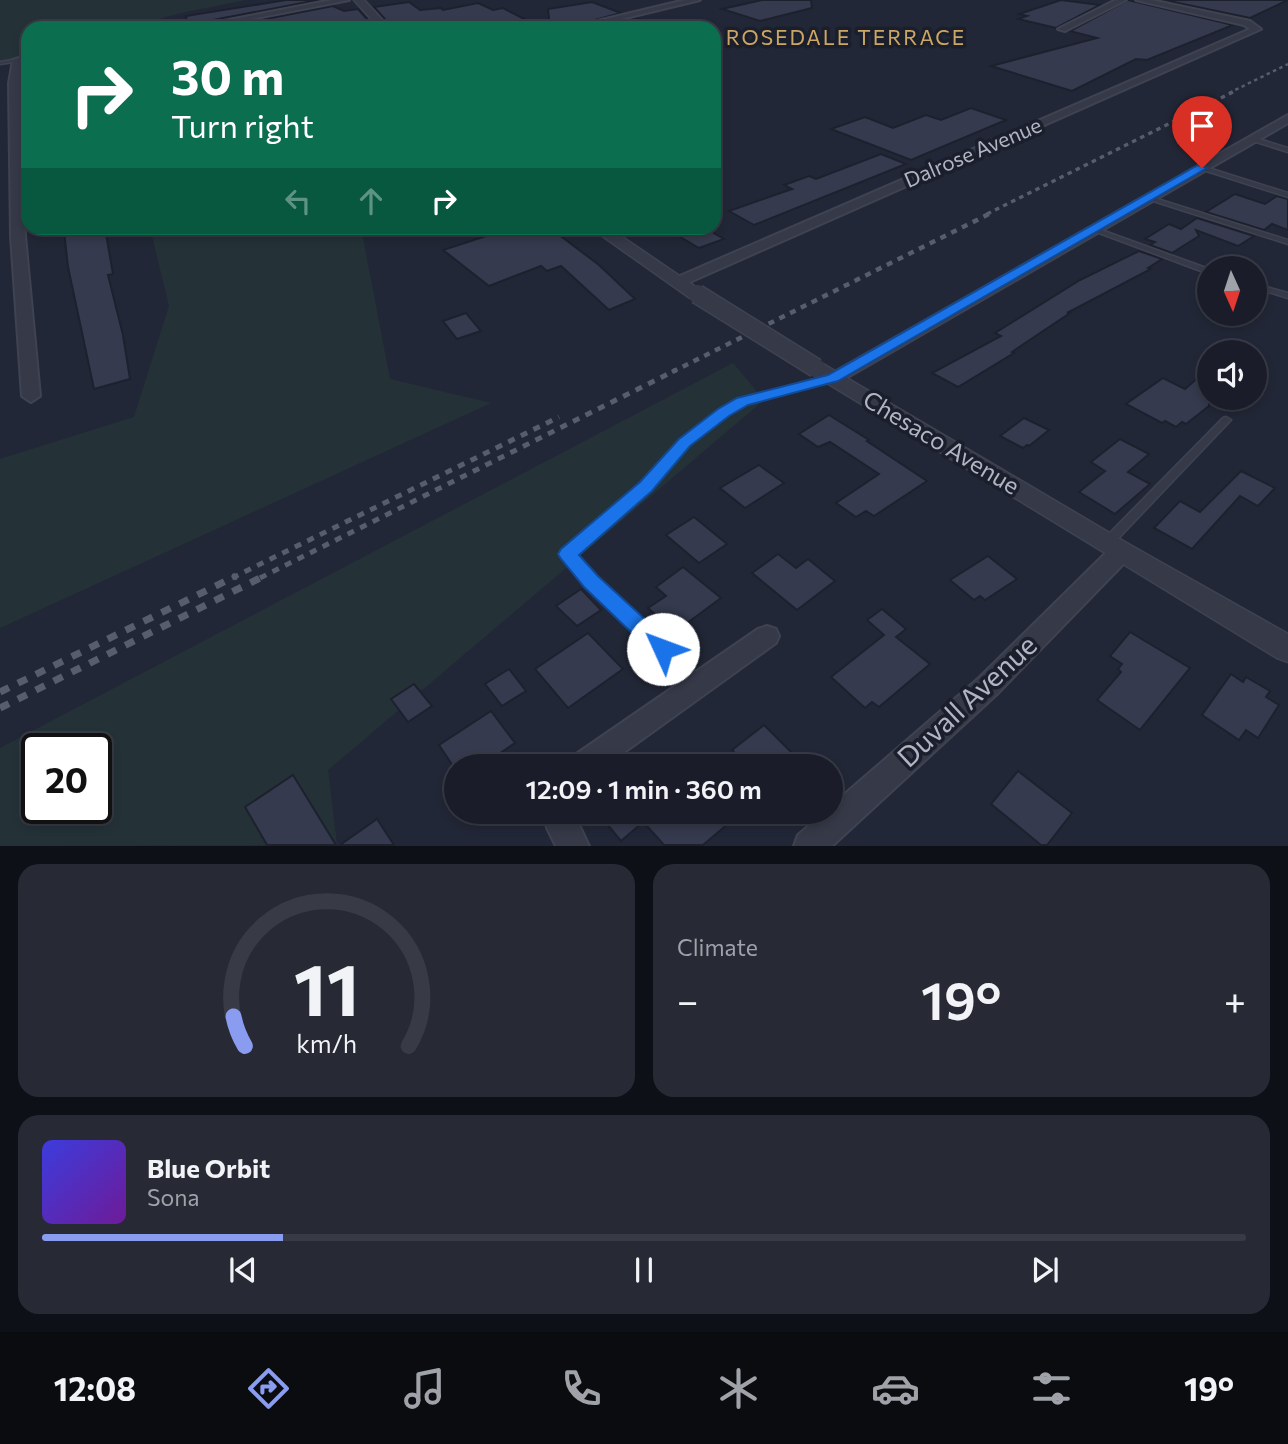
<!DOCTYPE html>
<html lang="en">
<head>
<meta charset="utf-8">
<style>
	:root { --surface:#1a1d29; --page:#272a35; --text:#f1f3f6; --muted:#9fa2a8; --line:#383b46; --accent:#899cf0 }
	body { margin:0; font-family:Commissioner,sans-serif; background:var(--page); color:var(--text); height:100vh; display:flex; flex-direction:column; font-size:26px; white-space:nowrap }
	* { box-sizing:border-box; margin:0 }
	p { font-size:23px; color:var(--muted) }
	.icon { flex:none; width:38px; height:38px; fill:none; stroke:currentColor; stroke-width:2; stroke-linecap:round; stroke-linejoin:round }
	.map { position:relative; height:846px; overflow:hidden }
	.panel { display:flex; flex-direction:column; gap:18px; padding:18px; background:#0e1017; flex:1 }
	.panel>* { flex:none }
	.guide { position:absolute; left:21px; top:21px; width:700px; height:214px; border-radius:21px; box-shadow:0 4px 10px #0003,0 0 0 2px var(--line); background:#0b6e4f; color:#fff; overflow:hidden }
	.needle { width:46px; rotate:177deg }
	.fabs { position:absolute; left:1197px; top:256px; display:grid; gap:14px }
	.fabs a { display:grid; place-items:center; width:70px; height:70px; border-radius:50%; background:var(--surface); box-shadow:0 4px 10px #0003,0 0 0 2px var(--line); font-size:35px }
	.speed { position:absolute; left:21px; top:733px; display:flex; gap:14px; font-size:35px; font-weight:700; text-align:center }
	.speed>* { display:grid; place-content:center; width:91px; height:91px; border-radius:50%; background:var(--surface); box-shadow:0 4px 10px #0003,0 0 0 2px var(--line); line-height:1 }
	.speed .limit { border:4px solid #111; border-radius:10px; background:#fff; color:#111 }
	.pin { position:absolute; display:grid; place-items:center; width:60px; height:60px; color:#fff; margin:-72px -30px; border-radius:50% 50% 50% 0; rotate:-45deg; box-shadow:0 0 7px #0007 }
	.pin .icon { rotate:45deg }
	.me { position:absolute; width:77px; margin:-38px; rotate:313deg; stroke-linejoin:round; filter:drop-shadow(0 0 5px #0008) }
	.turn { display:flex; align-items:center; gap:24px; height:147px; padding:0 35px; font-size:32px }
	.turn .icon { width:91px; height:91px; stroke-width:2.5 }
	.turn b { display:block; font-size:49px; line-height:60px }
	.lanes { display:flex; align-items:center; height:66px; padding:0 35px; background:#0003; justify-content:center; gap:35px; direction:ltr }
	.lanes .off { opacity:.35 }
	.big { font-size:52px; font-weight:600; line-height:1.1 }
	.panel .tile { flex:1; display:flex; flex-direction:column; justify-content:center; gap:10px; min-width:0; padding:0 24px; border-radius:21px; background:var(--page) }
	.panel .dial { align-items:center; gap:0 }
	.dial svg { height:182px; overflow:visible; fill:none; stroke:var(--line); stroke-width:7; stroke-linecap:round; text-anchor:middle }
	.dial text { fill:var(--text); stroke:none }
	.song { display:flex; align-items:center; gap:21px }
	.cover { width:84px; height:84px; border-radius:10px; background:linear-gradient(135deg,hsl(240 70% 55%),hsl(280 70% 35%)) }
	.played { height:7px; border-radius:4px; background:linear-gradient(90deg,var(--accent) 20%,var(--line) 20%) }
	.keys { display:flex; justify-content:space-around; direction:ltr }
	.heat { display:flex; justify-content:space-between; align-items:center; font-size:38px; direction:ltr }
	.panel .tiles { flex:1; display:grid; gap:18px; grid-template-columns:1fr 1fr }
	.tile:last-child { grid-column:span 2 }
	.trip { position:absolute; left:444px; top:754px; width:399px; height:70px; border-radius:35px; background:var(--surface); box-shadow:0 4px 10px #0003,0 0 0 2px var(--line); font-weight:600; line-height:70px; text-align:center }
	.menu { display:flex; height:112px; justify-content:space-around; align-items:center; background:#0a0c10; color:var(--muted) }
	.menu .icon { width:49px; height:49px }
	.menu .active { color:var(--accent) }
	.menu b { font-size:32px; color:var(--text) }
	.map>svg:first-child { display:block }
	.green { fill:#243238; fill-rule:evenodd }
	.building { fill:#353a4e; stroke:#1d212e; stroke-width:2 }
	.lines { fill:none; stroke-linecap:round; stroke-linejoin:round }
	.service-casing { stroke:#3f4351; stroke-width:3 }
	.minor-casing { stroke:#3f4351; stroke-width:4 }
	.tertiary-casing { stroke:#3f4351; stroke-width:3 }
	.service { fill:#363948; fill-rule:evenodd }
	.minor { fill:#363948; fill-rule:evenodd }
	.tertiary { fill:#363948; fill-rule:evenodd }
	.rail-far4 { stroke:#585d6e; stroke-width:2.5; stroke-dasharray:3.5 3.5; stroke-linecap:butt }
	.rail-far3 { stroke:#585d6e; stroke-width:3.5; stroke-dasharray:4.5 4.5; stroke-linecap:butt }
	.rail-far2 { stroke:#585d6e; stroke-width:4.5; stroke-dasharray:6 6; stroke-linecap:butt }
	.rail-far1 { stroke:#585d6e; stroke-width:5; stroke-dasharray:7 7; stroke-linecap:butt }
	.rail { stroke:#585d6e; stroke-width:7; stroke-dasharray:10 10; stroke-linecap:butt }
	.tertiary-bridge-casing { stroke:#3f4351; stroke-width:21; stroke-linecap:butt }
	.tertiary-bridge { stroke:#363948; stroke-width:18 }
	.route { fill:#1a73e8; stroke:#114b97; stroke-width:2 }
	.labels { text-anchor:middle; stroke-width:7; stroke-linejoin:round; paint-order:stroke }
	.far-neighbourhood-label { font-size:21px; letter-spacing:2px; fill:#cca664; stroke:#1b1f2c }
	.far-street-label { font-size:21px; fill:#b0b4c4; stroke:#1b1f2c }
	.street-label { font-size:24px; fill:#b0b4c4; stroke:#1b1f2c }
	.near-street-label { font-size:28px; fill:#b0b4c4; stroke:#1b1f2c }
</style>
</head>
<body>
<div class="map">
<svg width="1288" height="846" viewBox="0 0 1288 846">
	<rect width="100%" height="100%" fill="#222737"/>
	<g class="green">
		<path d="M0,0h245l-60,12 -61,16h-96v26l-28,8z"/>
		<path d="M150,228h211l29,151 101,24 -491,225v-169l134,-42 35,-111z"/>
		<path d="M733,363l31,37 -436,370 9,75 -337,1v-98zM37,749h59v59h-59z"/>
	</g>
	<g class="building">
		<path d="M286,0h32l-131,25 -1,-9z"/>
		<path d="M762,0h49l1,8 -52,13 -38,-12z"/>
		<path d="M1061,0l39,5 -44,23 -38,-9 9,-3 -8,-2z"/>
		<path d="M1128,0l105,25 -86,35 -11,-1 -64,32 -81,-25 106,-28 -27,-7z"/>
		<path d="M1164,0h124l-38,18z"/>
		<path d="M409,2l11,8 21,-2 2,2 35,-7 15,7 10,-2 29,15 -8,1 10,4h-141l-19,-21z"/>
		<path d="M592,2l29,11 -56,15h-15l-2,-19z"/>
		<path d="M333,6l11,5 14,-2 17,19h-69v-5l-7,1 -2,-3 -52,7h-26z"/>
		<path d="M636,18l21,8v2h-62z"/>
		<path d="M971,108l35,12 -95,40 -80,-31 34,-12 28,11 33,-13 15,5z"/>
		<path d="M881,154l25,10 -152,61 -25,-14 63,-22 -8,-4 25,-9 7,3z"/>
		<path d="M1235,194l30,10 12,-8 11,3v31l-16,-6 -8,6 -58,-18z"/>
		<path d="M1197,218l57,18 -16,10 -42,-16 3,6 -27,17 -22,-8 5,-3 -10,-3 24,-15 12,5z"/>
		<path d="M69,228h36l8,46 -5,1 15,60 7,44 -36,10 -26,-122 -4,-36z"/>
		<path d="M511,228h39l49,37 36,34 -26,11 -48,-44 -14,5 -6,-5 -52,20 -46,-36z"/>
		<path d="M665,228h40l19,11 -25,9z"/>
		<path d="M1139,251l23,8 -14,9 3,1 -84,44h3l-58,39 2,1 -56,34 -26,-14 69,-37 -6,-3 85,-53z"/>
		<path d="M466,313l15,18 -24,8 -14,-18z"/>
		<path d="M1209,368v38l-23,18 -4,-2 -6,5 -11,-6 -3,2 -36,-19 37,-26 22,11z"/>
		<path d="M829,415l40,25 -2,1 60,40 -53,35 -8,-5 -10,6 -20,-14 43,-29 -49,-32 -12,5 -19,-13z"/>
		<path d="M1024,418l25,12 -20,16 -2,-1 -4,3 -23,-12z"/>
		<path d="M1120,439l29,15 -21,18 22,12 -35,30 -36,-22 26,-21 -14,-9z"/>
		<path d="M759,465l25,18 -39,25 -25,-20z"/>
		<path d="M1241,471l34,17 -17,18 -18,-10 -48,53 -38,-21 26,-27 20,11z"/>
		<path d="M694,517l33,27 -28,19 -33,-28z"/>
		<path d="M778,554l18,14 12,-9 27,22 -38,29 -45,-37z"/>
		<path d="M988,556l29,23 -32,21 -5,-4 -6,4 -24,-20z"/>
		<path d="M683,567l38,31 -46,34 -27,-24 18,-12 -10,-9z"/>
		<path d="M581,589l20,21 -24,16 -21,-20z"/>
		<path d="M882,609l24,20 -10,8 34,27 -51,43 -7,-5 -7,6 -34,-31 53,-42 -17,-15z"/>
		<path d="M1130,632l60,36 -50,62 -43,-30 24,-28 -3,-3 4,-5 -12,-8z"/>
		<path d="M588,633l35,36 -55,39 -33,-39z"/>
		<path d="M509,669l17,22 -24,15 -17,-22z"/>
		<path d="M1231,674l12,8 3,-5 24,14 -4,6 13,8 -21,33 -12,-8 -7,10 -37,-25z"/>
		<path d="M414,684l18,22 -24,16 -17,-23z"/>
		<path d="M491,711l24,32 -34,23h-28l-14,-21z"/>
		<path d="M764,725l41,41h-58l-15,-16z"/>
		<path d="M1018,771l54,42 -25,32h-6l-50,-41z"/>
		<path d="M293,775l43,70h-69l-22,-38z"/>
		<path d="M597,812h36l9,11 -21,18z"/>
		<path d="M662,812h80l-39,33h-39l-18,-20z"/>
		<path d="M377,819l17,26h-54z"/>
	</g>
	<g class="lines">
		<defs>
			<g id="service">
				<path d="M18,59l2,2 -20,3v-2z"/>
				<path d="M1252,137l36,11v4l-38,-12 -1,-1z"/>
				<path d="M1202,166l86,27v4l-88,-28 -1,-1z"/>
				<path d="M1147,197h4l137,43v4l-141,-45z"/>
				<path d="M1093,227l116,42v5l-118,-44 -2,-1z"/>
				<path d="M1255,284l33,9v5l-33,-10z"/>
				<path d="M833,375l5,3 -2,2 -90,24 -20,10 -38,30 -38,46 -75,64 20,24 109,101 2,4 -2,4 -5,2 -5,-2 -107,-103 -25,-30 2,-3 78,-67 40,-44 38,-30 20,-10z"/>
				<path d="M1226,417l5,3 -2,2 -118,124 -4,1 -4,-1 -2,-3 2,-3 120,-122z"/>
			</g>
			<g id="minor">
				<path d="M332,0h17l-144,28h-18z"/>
				<path d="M685,0h15l-116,28h-16z"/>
				<path d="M1116,0h10l-61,31 -7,-2z"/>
				<path d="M1136,0h15l99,21 11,8 -578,256 -5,2 -8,-5 3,-3 577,-250 -6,-4z"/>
				<path d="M28,55v6l-6,1 -3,21 6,153 15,160 -9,6 -9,-6 -11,-160 -2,-153 4,-23z"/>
				<path d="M1288,115v8l-449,259 -6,1 -9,-5z"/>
				<path d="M1121,543l8,3 3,6 -3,6 -132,136 -165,152h-38l4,-11 27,-23h6v-6l148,-128 134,-132z"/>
				<path d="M767,626l9,3 3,7 -3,7 -171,123h-37l4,-9 186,-128z"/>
				<path d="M543,812h30l16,34h-33l-9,-18z"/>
			</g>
			<g id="tertiary">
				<path d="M354,0h10l26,28h-11z"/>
				<path d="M591,228h18l97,66 -9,6 -7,-2z"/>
				<path d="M816,362l7,2 307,181 158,89v28l-11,-4 -468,-286 -4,-4 4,-4z"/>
			</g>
		</defs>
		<use href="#service" class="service-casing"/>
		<use href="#minor" class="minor-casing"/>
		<use href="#tertiary" class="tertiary-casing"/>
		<use href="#service" class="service"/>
		<use href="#minor" class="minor"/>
		<use href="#tertiary" class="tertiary"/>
		<path class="rail-far4" d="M1229,93l59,-29"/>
		<path class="rail-far3" d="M987,214l246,-122"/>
		<path class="rail-far2" d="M672,372l319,-159"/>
		<g class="rail-far1">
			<path d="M232,578l327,-161"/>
			<path d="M260,578l416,-208"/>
		</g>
		<g class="rail">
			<path d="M0,692l236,-116"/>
			<path d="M0,708l264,-132"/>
		</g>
		<defs>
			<path id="tertiary-bridge" d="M697,294l119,74"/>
		</defs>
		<use href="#tertiary-bridge" class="tertiary-bridge-casing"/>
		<use href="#tertiary-bridge" class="tertiary-bridge"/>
	</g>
	<path class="route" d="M1198,165l9,3 -369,213 -90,24 -19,11 -39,30 -38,45 -73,64 19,21 73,67 3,6 -3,7 -8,2 -7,-2 -72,-69 -23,-28 -3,-5 3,-5 79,-67 39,-43 39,-30 19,-11 91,-23z"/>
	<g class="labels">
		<g class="far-neighbourhood-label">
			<text x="846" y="45">ROSEDALE TERRACE</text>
		</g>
		<g class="far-street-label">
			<text transform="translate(973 153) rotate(-23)" y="7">Dalrose Avenue</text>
		</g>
		<g class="street-label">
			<text transform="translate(941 443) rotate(31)" y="8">Chesaco Avenue</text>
		</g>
		<g class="near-street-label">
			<text transform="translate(967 701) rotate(-43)" y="10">Duvall Avenue</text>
		</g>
	</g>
</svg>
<div class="fabs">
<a><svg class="needle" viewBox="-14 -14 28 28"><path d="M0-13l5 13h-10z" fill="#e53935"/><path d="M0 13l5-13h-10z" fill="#9fa2a8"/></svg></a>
<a><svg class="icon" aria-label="sound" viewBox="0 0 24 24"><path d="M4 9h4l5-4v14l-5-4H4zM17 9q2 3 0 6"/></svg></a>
</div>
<div class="speed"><div class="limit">20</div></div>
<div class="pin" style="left:1202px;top:168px;background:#d93025"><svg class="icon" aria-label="arrive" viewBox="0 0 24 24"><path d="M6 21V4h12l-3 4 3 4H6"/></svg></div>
<svg class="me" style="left:663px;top:649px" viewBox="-20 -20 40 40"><circle r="19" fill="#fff"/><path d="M0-13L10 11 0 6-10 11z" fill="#1a73e8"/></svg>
<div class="trip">12:09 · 1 min · 360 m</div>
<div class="guide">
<div class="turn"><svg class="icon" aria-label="right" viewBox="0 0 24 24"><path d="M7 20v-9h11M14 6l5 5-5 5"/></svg><div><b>30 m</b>Turn right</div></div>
<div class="lanes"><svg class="icon off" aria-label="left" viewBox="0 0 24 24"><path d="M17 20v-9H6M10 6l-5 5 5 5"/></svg><svg class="icon off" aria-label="ahead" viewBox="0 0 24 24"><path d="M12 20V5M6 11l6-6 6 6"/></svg><svg class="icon" aria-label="right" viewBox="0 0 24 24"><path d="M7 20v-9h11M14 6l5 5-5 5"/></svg></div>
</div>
</div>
<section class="panel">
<div class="tiles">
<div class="tile dial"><svg viewBox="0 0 100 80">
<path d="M14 69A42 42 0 1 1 86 69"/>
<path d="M14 69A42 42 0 0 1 9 56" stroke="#899cf0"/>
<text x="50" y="56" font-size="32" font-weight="700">11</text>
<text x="50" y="72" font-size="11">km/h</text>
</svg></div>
<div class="tile"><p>Climate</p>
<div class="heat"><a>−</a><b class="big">19°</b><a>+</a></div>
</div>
<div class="tile">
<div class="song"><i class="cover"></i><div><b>Blue Orbit</b><p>Sona</p></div></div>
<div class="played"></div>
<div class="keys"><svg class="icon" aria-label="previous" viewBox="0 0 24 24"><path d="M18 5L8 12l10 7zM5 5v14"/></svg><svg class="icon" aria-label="pause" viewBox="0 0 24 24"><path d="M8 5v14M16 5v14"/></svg><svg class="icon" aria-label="next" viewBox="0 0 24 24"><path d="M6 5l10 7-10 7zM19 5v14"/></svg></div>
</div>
</div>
</section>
<nav class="menu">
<b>12:08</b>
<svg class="icon active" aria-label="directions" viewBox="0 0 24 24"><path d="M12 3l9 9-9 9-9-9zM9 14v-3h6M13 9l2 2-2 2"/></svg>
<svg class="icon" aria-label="music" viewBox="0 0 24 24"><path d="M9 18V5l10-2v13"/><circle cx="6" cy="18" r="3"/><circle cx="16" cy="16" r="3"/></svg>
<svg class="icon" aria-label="phone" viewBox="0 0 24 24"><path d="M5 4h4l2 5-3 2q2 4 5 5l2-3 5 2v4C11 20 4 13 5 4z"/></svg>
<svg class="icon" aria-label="climate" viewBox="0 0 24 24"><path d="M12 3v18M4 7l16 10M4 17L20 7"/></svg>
<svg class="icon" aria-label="car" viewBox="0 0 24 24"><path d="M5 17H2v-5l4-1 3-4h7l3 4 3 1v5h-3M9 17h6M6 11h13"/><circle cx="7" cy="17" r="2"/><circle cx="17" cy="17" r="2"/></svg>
<svg class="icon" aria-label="filters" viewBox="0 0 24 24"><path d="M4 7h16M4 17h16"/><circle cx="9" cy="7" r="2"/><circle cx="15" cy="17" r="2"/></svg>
<b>19°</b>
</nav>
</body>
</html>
